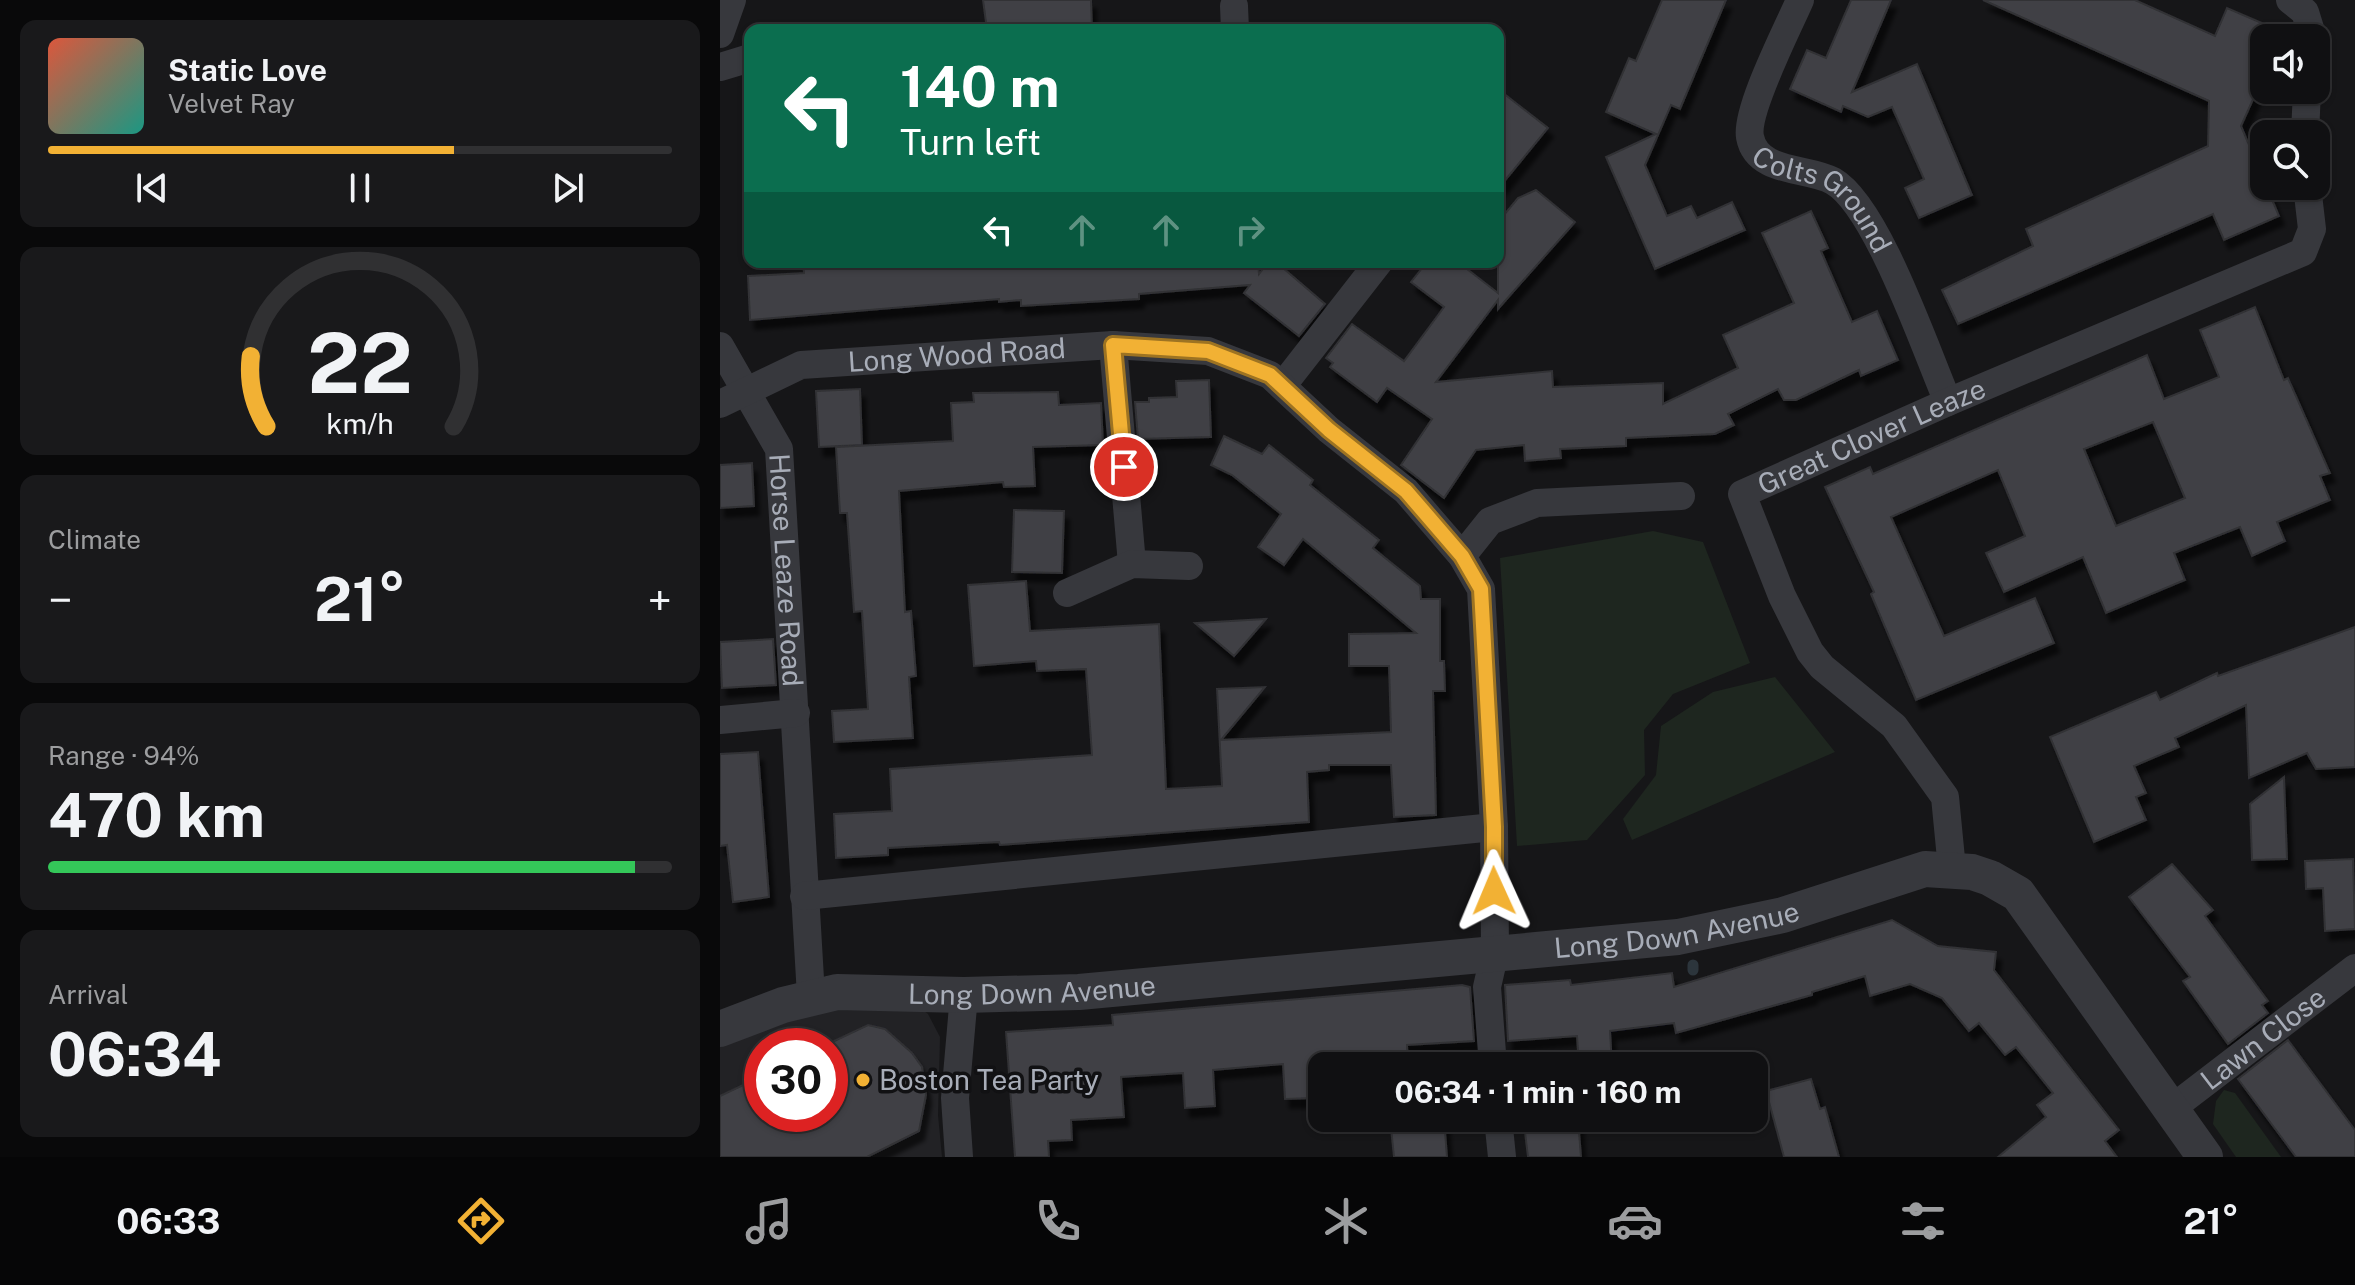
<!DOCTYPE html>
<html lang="en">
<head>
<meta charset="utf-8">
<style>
	:root { --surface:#101012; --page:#19191b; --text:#f1f3f6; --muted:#9c9d9f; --line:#303032; --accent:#f2b134 }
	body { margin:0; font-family:"Public Sans",sans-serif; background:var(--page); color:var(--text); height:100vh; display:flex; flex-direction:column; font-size:30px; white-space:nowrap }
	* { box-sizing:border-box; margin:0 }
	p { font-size:26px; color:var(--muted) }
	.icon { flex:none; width:44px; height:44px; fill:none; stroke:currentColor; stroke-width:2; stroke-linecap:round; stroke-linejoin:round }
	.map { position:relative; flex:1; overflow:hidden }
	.side { display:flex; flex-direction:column; gap:20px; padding:20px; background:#09090a; width:720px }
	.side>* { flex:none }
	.guide { position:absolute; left:24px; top:24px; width:760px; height:244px; border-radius:16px; box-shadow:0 2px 6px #0004,0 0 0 2px var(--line); background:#0b6e4f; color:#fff; overflow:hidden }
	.fabs { position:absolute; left:1530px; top:24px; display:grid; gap:16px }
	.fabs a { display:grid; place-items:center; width:80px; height:80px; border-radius:16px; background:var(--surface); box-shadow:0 2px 6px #0004,0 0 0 2px var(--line); font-size:40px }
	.speed { position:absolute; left:24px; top:1028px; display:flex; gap:16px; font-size:40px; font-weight:700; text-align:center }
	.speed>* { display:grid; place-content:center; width:104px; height:104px; border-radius:50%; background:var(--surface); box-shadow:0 2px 6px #0004,0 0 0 2px var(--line); line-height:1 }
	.speed .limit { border:12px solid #d22; background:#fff; color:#111 }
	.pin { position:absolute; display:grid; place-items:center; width:68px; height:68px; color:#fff; margin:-34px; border:4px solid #fff; border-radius:50%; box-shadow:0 2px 8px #0007 }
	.me { position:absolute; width:88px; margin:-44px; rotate:359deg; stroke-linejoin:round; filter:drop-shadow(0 0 6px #0008) }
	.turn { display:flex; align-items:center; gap:28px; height:168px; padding:0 24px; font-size:36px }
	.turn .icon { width:104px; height:104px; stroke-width:2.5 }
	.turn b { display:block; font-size:56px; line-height:68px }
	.lanes { display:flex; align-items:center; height:76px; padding:0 24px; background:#0003; justify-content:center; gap:40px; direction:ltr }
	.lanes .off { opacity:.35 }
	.big { font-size:60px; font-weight:700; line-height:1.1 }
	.side .widget { flex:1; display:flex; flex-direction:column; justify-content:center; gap:12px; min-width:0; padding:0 28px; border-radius:16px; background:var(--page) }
	.side .dial { align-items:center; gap:0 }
	.dial svg { height:208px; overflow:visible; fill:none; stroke:var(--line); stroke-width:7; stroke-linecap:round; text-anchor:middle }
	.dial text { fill:var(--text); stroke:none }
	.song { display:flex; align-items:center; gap:24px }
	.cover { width:96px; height:96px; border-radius:12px; background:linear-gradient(135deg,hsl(10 70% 55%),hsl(170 70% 35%)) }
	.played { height:8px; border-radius:4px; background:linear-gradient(90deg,var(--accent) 65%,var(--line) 65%) }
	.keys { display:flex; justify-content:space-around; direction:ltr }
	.heat { display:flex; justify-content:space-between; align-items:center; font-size:44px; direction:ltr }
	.charge { height:12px; border-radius:6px; background:linear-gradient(90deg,#34c759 94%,var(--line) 0) }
	.trip { position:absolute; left:588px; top:1052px; width:460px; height:80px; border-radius:16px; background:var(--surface); box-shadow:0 2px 6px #0004,0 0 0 2px var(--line); font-weight:700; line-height:80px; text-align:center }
	.tabs { display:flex; height:128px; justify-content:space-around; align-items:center; background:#060607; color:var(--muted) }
	.tabs .icon { width:56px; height:56px }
	.tabs .active { color:var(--accent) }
	.tabs b { font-size:36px; color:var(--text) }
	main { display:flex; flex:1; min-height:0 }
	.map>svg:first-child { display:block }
	.built { fill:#222225; fill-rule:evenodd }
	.green { fill:#1e261f }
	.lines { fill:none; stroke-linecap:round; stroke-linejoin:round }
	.stream { stroke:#2c353c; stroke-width:11 }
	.building { fill:#404145; stroke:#303034; stroke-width:2; fill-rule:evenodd; filter:url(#shadow) }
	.minor { stroke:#37383d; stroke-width:28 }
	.tertiary { stroke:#37383d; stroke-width:36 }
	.route-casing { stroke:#9d7322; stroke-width:20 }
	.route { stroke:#f2b134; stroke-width:14 }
	.poi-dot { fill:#f2b134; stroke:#111113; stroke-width:3 }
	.labels { text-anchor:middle; stroke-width:7; stroke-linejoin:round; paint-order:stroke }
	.street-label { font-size:28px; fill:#a8adb8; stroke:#111113 }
	.poi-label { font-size:28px; fill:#a8adb8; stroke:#111113; text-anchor:start }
</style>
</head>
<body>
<main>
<section class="side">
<div class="widget">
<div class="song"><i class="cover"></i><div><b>Static Love</b><p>Velvet Ray</p></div></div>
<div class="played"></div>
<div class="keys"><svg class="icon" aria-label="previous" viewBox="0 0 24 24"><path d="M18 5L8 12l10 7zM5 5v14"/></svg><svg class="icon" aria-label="pause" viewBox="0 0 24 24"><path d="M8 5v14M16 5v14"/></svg><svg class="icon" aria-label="next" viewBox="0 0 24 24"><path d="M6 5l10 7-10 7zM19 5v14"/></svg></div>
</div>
<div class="widget dial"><svg viewBox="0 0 100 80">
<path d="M14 69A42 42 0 1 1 86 69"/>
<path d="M14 69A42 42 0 0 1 8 42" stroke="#f2b134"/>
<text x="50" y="56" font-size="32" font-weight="700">22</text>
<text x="50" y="72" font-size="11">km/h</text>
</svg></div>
<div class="widget"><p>Climate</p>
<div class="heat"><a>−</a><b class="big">21°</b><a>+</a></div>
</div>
<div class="widget"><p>Range · 94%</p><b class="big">470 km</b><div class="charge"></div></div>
<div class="widget"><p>Arrival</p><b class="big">06:34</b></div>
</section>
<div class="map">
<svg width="1635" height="1157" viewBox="0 0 1635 1157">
	<defs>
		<filter id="shadow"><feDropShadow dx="5" dy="9" stdDeviation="2" flood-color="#0009"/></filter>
	</defs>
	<rect width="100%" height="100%" fill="#161618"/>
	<path class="built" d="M190,1000l18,14 12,23 -2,78 4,42h-222v-118l45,-21zM42,1046h68v68h-68z"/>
	<g class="green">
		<path d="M933,531l50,11 47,121 -77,31 -29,36 1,45 -58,65 -70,6 -17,-288z"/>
		<path d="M1055,677l60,75 -203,88 -9,-21 33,-44 5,-49 52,-34z"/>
		<path d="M1504,1090l11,3 46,64h-45l-23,-33 3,-23z"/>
	</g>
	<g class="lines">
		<path class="stream" d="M973,965v5"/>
	</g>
	<g class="building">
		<path d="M263,0h108l1,30h-105z"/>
		<path d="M942,0h64l-46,109 -9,-4 -26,60 22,51 24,-10 6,12 35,-16 13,28 -90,39 -49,-112 50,-23 -50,-22 23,-54 7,3z"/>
		<path d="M1131,0h40l-39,92 65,-28 55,131 -53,23 -14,-30 19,-9 -32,-72 -24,10 -25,-11 -2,6 -51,-23 17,-39 19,8z"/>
		<path d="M1263,0h152l80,36 12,-28 37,16v51l-23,51 38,90 -55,24 -11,-26 -255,110 -16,-34 91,-44 -7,-17 182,-83 1,-45z"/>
		<path d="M778,89l50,39 -50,61z"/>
		<path d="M816,190l39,32 -77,87v-9l-62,82 116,-11 1,16 110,-4v21l75,-36 -15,-33 71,-32 -32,-70 49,-22 17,37 -7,3 31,71 25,-11 21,49 -37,16 -2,-6 -63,30h-12l-6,-11 -50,25 6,11 -19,9 -89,4v8l-66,3 1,9 -36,3 -1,-16 -48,5 -32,48 -43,-33 31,-46 -45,-31 -10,14 -47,-35 3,-4 -7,-5 26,-34 52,37 40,-54 -33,-25 16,-20h31l40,31v-71l20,-24z"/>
		<path d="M83,262h455l1,12 9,-12h8l49,42 -26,32 -55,-43 6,-8 -111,9v5l-118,7v-6l-22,2v-3l-249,21 -2,-44 56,-3z"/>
		<path d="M1535,307l29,73 4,-2 42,95 -10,3 10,24 -53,22 8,19 -33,15 -12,-29 -66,26 11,27 -79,33 -23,-56 -79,35 -18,-39 39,-17 -27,-66 -107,47 53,119 91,-38 19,45 -138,57 -45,-106 3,-2 -49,-105 45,-20 3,7 274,-119 17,44 55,-22 -19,-47zM1433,422l32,76 -69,28 -32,-77z"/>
		<path d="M489,380l2,57 -73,2 -3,-37h14v-4l28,-1 -1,-16z"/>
		<path d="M140,389l2,56 -43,2 -3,-56z"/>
		<path d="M338,392l1,13 42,-2 2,42 -70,2 2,39 -31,1 -1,-5 -104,9 6,121 6,-1 5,65 -7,1 4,61 -79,4 -2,-31 36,-2 -6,-98 -8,1 -7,-99h-7l-4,-66 117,-6 -2,-38 23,-1 -1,-9z"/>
		<path d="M504,436l38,18 7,-9 44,35 -3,5 69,55 -6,8 47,38 1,13h19v62h4l1,30h-12l3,124 -42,2 -3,-52h-62v5l-22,2 2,50 -309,23 -1,-3 -111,6v7l-52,3 -2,-44 58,-3 -2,-42 202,-14 -6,-86 -49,2 -1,-10 -62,5 -6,-81 58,-4 4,50 129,-7 7,165 56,-3 -5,-97 48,-2 -44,53 170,-8 -2,-66h-40v-32l67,-1 -113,-94 -19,26 -26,-18 23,-33 -49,-39 -21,-10z"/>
		<path d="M32,463l2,43 -34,2v-43z"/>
		<path d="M294,510l50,1 -2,62 -50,-1z"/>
		<path d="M546,619l-32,37 -39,-33z"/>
		<path d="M1635,627v140l-39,2 -9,-16 -58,25 -3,-73 -71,33 4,9 -45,19 12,27 -10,4 10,23 -52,22 -44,-105 106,-45 4,8 57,-27 1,3z"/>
		<path d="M53,639l3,46 -54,3 -2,-46z"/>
		<path d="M38,752l11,145 -36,5 -6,-57 -7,1v-92z"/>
		<path d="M1564,777l3,82 -35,1 -2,-56z"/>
		<path d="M1633,859l2,70 -30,2 -2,-43 -17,1 -1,-28z"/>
		<path d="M1452,864l41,46 -8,6 63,85 -6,4 6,8 -40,31 -45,-63 7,-4 -61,-80z"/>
		<path d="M1172,920l46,26 58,6 -2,18 125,160 -14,11 12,16h-119l48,-40 -9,-12 16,-12 -37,-46 -11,8 -26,-32 -10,8 -27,-33 -32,-14 -40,12 -5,-20 -53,16v3l-136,38 -2,-10 -64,8 2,35h-33l-2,-30 -69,5 -3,-56 65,-5 1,5 101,-12 2,14z"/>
		<path d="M742,985l8,2 4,54 -67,4 1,21h-30l-1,-8 -64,4 2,36 -30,1 -2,-35 -70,6 2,36 -30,2 -2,-35 -62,4 3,40 -53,3 1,20 -24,1 1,16h-34l-9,-125 107,-7 -1,-10z"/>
		<path d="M148,1025l17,4 27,24 10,14 4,28 -7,36 -52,26h-147v-61l42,-20v38h68v-71z"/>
		<path d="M1568,1040l67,90v27h-59l-58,-78z"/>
		<path d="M1091,1079l9,30 5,-2 14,50h-55l-18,-66z"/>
		<path d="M670,1118h54l3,39h-53z"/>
		<path d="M858,1119l3,38h-53l-4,-33z"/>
	</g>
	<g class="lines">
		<g class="minor">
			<path id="s1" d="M1080,0c-12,28 -55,111 -50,137 7,37 58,30 83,44 44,25 93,170 115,221"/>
			<path d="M1570,0l15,12 8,26"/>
			<path d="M514,6l1,24"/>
			<path d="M0,34l12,-34"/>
			<path d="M0,67l30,-9"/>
			<path d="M1585,134l2,-44"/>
			<path d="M393,345l19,219"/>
			<path id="s2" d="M0,346l59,103 32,547"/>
			<path d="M563,385l96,-123"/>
			<path id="s3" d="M0,404l81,-39 312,-20 95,6 62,24 59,55 77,61 56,65 19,33 13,238 1,125 -8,35 6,79"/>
			<path d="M742,556l28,-35 47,-18 144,-7"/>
			<path d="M347,593l65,-29 57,2"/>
			<path d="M0,720l76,-7"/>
			<path id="s4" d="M1232,869l-7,-72 -51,-71 -72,-59 -12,-15 -28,-56 -40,-102 206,-92 355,-150 9,-23 -5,-43"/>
			<path d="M84,896l690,-69"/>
			<path id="s5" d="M1451,1109l184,-141"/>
			<path d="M778,1118l4,39"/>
			<path d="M239,1157l-4,-59 9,-103"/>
		</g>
		<path class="tertiary" id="s6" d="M0,1029l63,-24 54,-13 127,3 115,-3 599,-55 105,-22 142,-46 47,3 18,6 28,16 187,263"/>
	</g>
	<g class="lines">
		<defs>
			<path id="route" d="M404,467l-11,-122 95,6 62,24 59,55 77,61 56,65 19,33 13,238v64"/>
		</defs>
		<use href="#route" class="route-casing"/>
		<use href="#route" class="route"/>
	</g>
	<circle class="poi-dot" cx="143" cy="1080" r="8"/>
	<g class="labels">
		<g class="street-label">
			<text dy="10" stroke="none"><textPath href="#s1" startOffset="248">Colts Ground</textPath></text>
			<text dy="10" stroke="none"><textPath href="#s3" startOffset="246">Long Wood Road</textPath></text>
			<text dy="10" stroke="none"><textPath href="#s4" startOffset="586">Great Clover Leaze</textPath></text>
			<text dy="10" stroke="none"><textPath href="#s2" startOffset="240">Horse Leaze Road</textPath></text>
			<text dy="10" stroke="none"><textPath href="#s6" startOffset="966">Long Down Avenue</textPath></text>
			<text dy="10" stroke="none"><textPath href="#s6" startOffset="318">Long Down Avenue</textPath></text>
			<text dy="10" stroke="none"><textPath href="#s5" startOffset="116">Lawn Close</textPath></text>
		</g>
		<g class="poi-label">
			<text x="159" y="1090">Boston Tea Party</text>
		</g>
	</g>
</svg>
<div class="fabs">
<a><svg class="icon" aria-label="sound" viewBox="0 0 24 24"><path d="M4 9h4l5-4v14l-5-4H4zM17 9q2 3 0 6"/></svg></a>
<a><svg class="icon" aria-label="search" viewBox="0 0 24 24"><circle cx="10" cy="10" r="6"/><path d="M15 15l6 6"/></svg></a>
</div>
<div class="speed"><div class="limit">30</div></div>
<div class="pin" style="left:404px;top:467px;background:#d93025"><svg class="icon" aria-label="arrive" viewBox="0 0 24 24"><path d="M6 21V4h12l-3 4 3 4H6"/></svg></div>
<svg class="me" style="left:774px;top:891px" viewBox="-20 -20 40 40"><path d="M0-17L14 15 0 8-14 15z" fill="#f2b134" stroke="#fff" stroke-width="4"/></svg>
<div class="trip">06:34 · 1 min · 160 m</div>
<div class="guide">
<div class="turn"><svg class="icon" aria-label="left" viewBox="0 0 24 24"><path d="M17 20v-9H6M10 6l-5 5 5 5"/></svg><div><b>140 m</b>Turn left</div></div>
<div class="lanes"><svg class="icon" aria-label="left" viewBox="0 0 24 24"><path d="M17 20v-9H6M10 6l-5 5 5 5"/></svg><svg class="icon off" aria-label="ahead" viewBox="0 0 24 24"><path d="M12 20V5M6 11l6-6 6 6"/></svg><svg class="icon off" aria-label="ahead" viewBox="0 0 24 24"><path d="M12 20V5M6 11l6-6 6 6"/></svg><svg class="icon off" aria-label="right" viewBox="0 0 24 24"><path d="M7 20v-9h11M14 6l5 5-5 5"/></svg></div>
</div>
</div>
</main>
<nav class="tabs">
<b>06:33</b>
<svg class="icon active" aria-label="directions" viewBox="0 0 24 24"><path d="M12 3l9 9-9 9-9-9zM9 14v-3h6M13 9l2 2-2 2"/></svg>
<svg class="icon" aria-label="music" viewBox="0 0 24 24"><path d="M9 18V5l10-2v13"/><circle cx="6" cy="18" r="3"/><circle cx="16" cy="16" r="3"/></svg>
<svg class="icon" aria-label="phone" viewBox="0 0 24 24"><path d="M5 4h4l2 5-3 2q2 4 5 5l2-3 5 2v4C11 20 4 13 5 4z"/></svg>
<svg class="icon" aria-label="climate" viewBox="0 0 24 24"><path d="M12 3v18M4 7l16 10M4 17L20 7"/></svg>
<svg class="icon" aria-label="car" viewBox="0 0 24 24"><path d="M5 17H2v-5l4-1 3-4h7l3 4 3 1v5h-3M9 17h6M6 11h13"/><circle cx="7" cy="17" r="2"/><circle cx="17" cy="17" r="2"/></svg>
<svg class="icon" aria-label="filters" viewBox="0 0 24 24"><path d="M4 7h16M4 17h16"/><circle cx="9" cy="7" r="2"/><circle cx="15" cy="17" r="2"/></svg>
<b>21°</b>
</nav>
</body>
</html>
